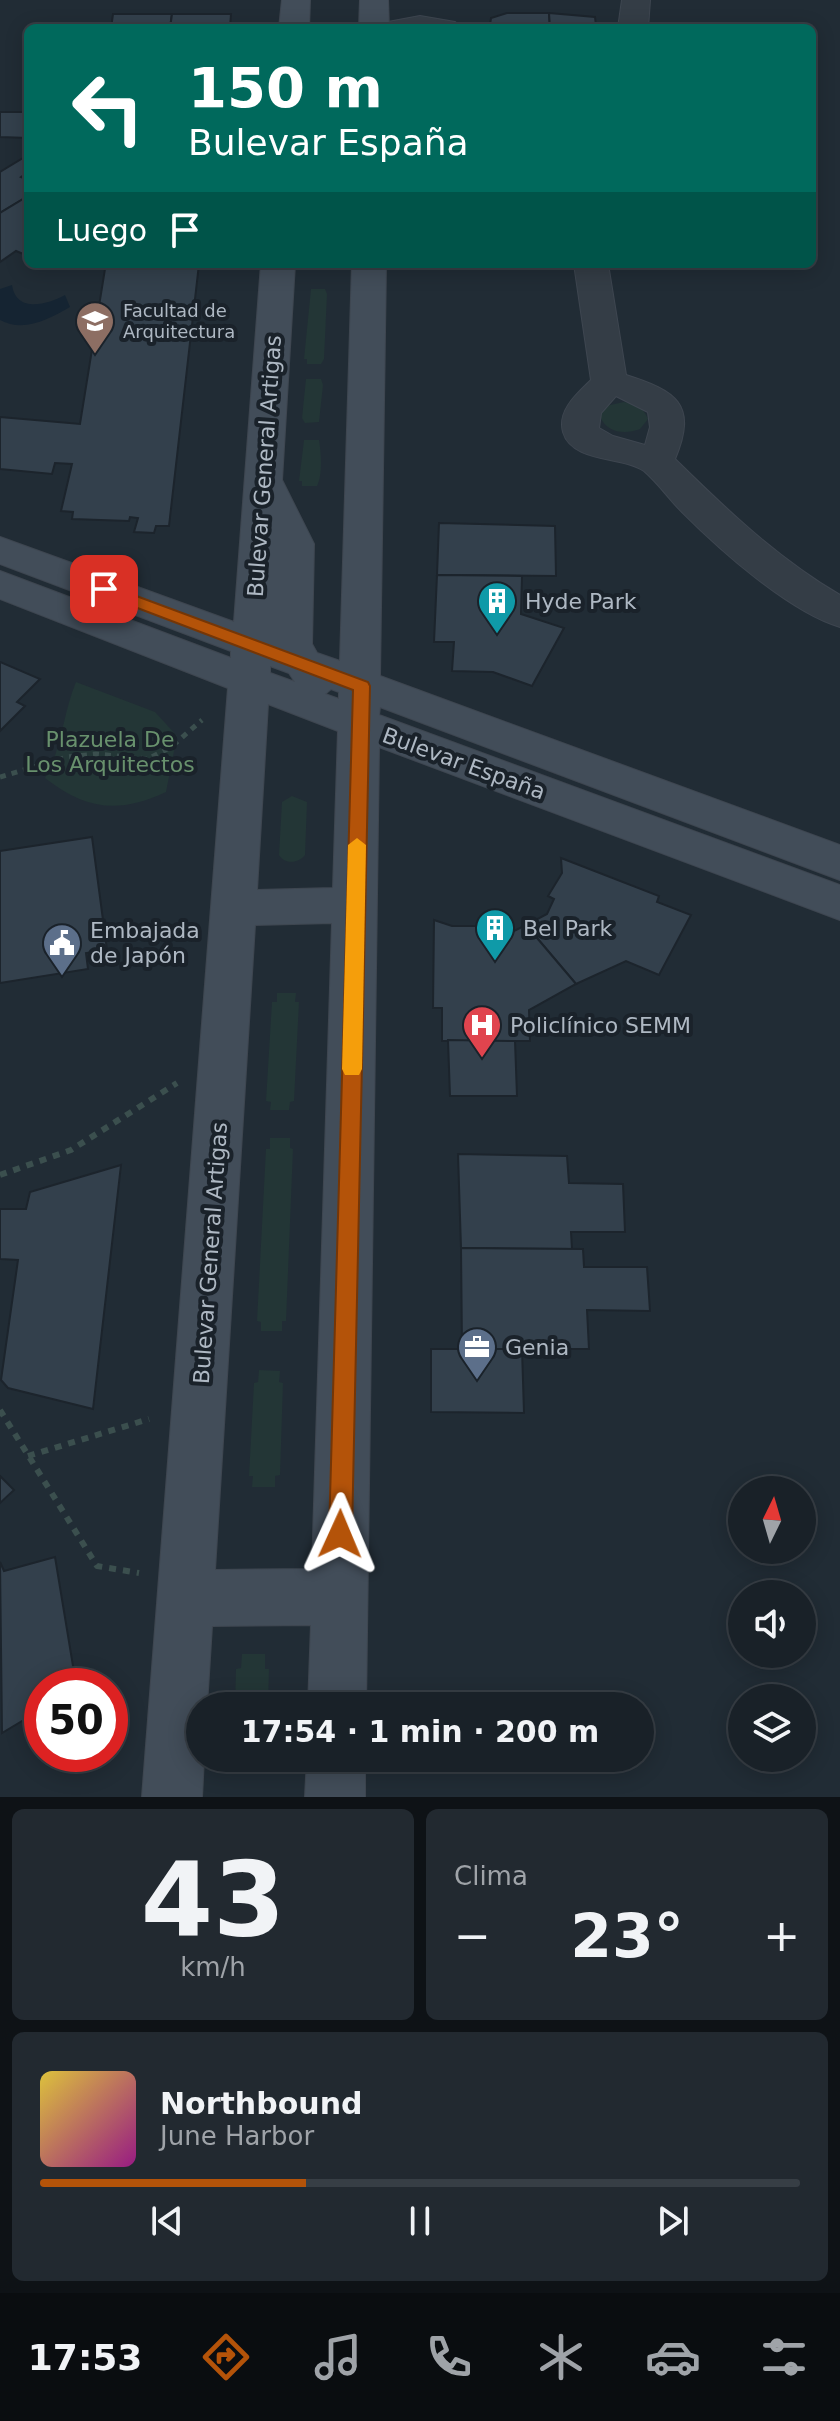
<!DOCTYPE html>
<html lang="es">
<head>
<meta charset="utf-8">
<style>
	:root { --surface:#192128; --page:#222930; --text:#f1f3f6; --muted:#9fa3a8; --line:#373e45; --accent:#b45309 }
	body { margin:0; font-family:"DejaVu Sans",sans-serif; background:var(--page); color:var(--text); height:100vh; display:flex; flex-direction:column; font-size:30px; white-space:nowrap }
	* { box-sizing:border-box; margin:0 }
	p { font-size:26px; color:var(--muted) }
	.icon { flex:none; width:44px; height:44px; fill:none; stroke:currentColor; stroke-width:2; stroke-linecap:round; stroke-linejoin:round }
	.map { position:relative; height:1797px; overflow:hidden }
	.side { display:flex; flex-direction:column; gap:12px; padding:12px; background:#0e1216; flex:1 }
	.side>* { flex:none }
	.hud { position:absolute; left:24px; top:24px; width:792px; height:244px; border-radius:12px; box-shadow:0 4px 20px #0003,0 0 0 2px var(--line); background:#00695c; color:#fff; overflow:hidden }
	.needle { width:52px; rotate:5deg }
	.fabs { position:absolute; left:728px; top:1476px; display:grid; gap:16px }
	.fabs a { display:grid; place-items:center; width:88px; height:88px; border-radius:50%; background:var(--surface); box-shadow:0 4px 20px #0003,0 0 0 2px var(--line); font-size:40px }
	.speed { position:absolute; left:24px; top:1668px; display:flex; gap:16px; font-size:40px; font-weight:700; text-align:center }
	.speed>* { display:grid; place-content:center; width:104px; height:104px; border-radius:50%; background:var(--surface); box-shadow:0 4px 20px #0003,0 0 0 2px var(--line); line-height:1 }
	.speed .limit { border:12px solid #d22; background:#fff; color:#111 }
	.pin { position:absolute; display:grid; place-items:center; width:68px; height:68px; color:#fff; margin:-34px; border-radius:16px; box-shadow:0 4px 12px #0006 }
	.me { position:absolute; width:88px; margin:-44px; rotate:1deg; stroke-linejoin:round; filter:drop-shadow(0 0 6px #0008) }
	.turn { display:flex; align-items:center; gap:28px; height:168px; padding:0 32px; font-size:36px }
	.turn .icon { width:104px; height:104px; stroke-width:2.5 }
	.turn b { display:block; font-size:56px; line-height:68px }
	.then { display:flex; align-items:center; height:76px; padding:0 32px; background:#0003; gap:16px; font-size:30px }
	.big { font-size:60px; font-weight:600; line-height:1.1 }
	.side .tile { flex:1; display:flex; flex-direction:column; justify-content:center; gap:12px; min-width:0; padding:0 28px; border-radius:12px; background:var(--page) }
	.side .dial { align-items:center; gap:0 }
	.dial b { font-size:104px; line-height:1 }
	.song { display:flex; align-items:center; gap:24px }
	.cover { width:96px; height:96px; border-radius:12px; background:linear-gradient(135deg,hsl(50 70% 55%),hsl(310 70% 35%)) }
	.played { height:8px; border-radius:4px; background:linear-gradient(90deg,var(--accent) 35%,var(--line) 35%) }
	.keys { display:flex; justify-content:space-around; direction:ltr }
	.heat { display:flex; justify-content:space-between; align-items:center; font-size:44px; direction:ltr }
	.side .tiles { flex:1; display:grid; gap:12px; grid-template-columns:1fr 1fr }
	.tile:last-child { grid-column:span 2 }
	.trip { position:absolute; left:186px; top:1692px; width:468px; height:80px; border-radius:40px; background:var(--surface); box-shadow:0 4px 20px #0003,0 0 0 2px var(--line); font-weight:600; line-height:80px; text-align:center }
	.tabs { display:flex; height:128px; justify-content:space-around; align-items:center; background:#0a0d10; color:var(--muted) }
	.tabs .icon { width:56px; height:56px }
	.tabs .current { color:var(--accent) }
	.tabs b { font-size:36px; color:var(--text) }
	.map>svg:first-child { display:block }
	.green { fill:#233636 }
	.water { fill:#152432 }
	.building { fill:#33404c; stroke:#1c242c; stroke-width:2 }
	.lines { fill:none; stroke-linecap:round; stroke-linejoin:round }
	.minor-casing { stroke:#3e4650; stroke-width:2 }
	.secondary-casing { stroke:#3e4650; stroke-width:2 }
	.path-far1 { stroke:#3b4f4e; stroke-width:5; stroke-dasharray:6 6; stroke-linecap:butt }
	.path { stroke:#3b4f4e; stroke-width:6; stroke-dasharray:7 7; stroke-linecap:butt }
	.minor { fill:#343d46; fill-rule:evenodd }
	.secondary { fill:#424d59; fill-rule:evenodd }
	.route { fill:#b45309; stroke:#753606; stroke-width:2 }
	.slow { fill:#f59e0b }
	.labels { text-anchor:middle; stroke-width:8; stroke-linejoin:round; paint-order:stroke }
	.far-poi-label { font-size:18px; fill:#aeb8c3; stroke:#1a222a; text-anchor:start }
	.street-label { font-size:22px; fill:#aeb8c3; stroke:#1a222a }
	.poi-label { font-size:22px; fill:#aeb8c3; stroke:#1a222a; text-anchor:start }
	.park-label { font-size:22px; fill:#68916d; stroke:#1a222a }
</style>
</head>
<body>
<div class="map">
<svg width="840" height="1797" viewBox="0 0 840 1797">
	<rect width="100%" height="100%" fill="#212c35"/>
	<g class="green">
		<path d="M311,289h14l2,5 -3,65 -3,5h-14v-5h-3z"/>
		<path d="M306,379h15l2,6 -4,37 -14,1 -3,-5z"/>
		<path d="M624,402c12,2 19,5 24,17l-8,10c-15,6 -34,4 -40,-13l6,-10z"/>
		<path d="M304,440h15c2,12 4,35 -2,46h-15v-5h-3z"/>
		<path d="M76,682l79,30 22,24 -11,56c-47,22 -80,18 -121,-14 17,-29 18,-65 31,-96z"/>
		<path d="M292,796l15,6 -2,53c-6,8 -20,10 -26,0l3,-53z"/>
		<path d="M277,993h19l-1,9h4l-5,99 -4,1 -1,8h-19l1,-8 -5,-1 6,-99h5z"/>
		<path d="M270,1138h20v10l3,1 -7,172h-4v10h-21v-9l-4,-1 9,-172h4z"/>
		<path d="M259,1370l21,1 -1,11 4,1 -3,92 -5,1v11h-23l1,-11h-4l5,-93 4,-1z"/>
		<path d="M242,1654h23v15h4l-1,37h-33l1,-37 5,-1z"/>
	</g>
	<path class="water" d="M12,285c4,28 35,20 53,10l5,12c-21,12 -46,26 -70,13v-31z"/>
	<g class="building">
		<path d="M507,13h42l1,15h-57l-3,-3 1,-7z"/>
		<path d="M549,13l46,4 1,9 -46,2z"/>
		<path d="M113,14h59l-2,14h-59z"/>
		<path d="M172,14h59l-1,14h-60z"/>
		<path d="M0,112h28v26l-28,-1z"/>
		<path d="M28,155v17l-7,5 7,3v16l-28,17v-41z"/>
		<path d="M28,196v60l-12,-5 -16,11v-49z"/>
		<path d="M56,264h143l-30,262h-13l-2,7 -20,-1 4,-14 -8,-1 -1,4 -57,-2 1,-7 -12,-1 11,-47 -17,-1 -3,11 -52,-5v-52l80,7 25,-155z"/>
		<path d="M439,523l116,3 1,50 -119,-1z"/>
		<path d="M437,575l85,1 -1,38 43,14 -32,58 -39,-14 -41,-1 2,-29h-20z"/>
		<path d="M0,662l40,17 -23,23 8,4 -25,25z"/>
		<path d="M92,837l15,113 -21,3 2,16 -88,14v-132z"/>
		<path d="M561,858l98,38 -2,6 34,13 -32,60 -33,-14 -50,23 -50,-59 21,-11 7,-15 -6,-3 14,-23z"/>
		<path d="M434,920l18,6h34v6l24,1 16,-8 50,59 -47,26 1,31h-88v-33h-9z"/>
		<path d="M448,1040l67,1 2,55h-67z"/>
		<path d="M458,1154l109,2 2,27 54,1 2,48h-54l1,17 -111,-1z"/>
		<path d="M121,1165l-28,244 -85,-21 -7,-8 17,-120 -18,-1v-50h26l4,-17z"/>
		<path d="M461,1248l122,1 1,18h63l3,44 -63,-1 2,39h-127z"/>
		<path d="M431,1349h91l2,64 -93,-1z"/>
		<path d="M0,1476l14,14 -14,13z"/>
		<path d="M55,1557l20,121 -33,8v23l-40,24 -2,-171 4,9z"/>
	</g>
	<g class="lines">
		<defs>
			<g id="minor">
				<path d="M622,0h28l-2,28h-30z"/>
				<path d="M420,16l35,6 5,6h-77l5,-6z"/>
				<path d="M574,264h34l18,111c50,16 72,29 49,84 52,51 102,99 165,136v32c-51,-15 -121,-78 -158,-115 -13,-13 -24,-29 -38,-41 -21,-15 -72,-8 -81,-39 -6,-22 15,-39 28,-52zM616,396l32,16 2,15 -5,18 -32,-9 -14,-8 2,-15z"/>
			</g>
			<g id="secondary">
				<path d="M282,0h28l-1,28h-30z"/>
				<path d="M360,0h28l1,28h-30z"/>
				<path d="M261,264h34l-13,216 32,64 -2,100 5,9 23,8 12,-397h34l-6,412 460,169v35l-460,-173 -1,8 461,170v35l-461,-173 -13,959h-58l3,-81 -99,1 -5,80h-7v52h4l-2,39h-60l86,-1109 -228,-89v-28l231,87v-7l-231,-87v-27l234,85zM270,666l19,7 6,9 -25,-9zM331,689l8,3v7l-14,-5zM268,704l70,27 -5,157 -76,2zM332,923l-20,646 -97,1 40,-645z"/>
				<path d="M307,1758h58v39h-60z"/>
			</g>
		</defs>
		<use href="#minor" class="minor-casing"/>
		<use href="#secondary" class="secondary-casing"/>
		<path class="path-far1" d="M0,777l67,-20 29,-3 52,5 23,-12 31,-27"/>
		<g class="path">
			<path d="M0,1175l71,-25 106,-67"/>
			<path d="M0,1410l97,156 42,7"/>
			<path d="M28,1456l121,-37"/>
		</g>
		<use href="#minor" class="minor"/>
		<use href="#secondary" class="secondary"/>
	</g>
	<path class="route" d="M104,584l264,98 2,4 -18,848 -4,7 -8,4 -8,-4 -3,-7 24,-844 -255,-97v-8z"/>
	<path class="slow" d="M357,838l9,7 -4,224 -3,6h-14l-3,-6 6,-224z"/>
	<defs>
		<symbol id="university-pin" viewBox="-11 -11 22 30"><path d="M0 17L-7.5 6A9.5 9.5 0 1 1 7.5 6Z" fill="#8d6e63" stroke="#1a222a"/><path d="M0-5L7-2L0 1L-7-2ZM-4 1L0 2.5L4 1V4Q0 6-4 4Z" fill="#fff"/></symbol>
		<symbol id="building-pin" viewBox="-11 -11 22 30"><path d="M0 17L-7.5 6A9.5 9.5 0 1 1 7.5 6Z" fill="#0f9aa8" stroke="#1a222a"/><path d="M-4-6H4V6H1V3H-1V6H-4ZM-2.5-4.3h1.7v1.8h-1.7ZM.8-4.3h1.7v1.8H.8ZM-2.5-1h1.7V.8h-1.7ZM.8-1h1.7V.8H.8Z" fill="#fff"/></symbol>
		<symbol id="civic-pin" viewBox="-11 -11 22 30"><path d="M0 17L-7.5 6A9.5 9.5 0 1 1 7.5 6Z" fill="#5c6f8a" stroke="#1a222a"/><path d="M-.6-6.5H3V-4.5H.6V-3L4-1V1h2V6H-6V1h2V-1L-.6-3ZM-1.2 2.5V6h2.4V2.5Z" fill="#fff"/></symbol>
		<symbol id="hospital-pin" viewBox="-11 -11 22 30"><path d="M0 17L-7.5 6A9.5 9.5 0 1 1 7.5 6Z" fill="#e0444e" stroke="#1a222a"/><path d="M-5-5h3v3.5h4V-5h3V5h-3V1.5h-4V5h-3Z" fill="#fff"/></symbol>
		<symbol id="office-pin" viewBox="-11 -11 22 30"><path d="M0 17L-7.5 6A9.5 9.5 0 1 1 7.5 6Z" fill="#5c6f8a" stroke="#1a222a"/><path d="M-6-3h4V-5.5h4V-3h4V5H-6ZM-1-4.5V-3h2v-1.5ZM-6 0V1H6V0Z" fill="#fff"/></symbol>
	</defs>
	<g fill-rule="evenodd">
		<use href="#university-pin" x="73" y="299" width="44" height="60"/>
		<use href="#building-pin" x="475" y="579" width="44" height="60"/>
		<use href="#building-pin" x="473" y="906" width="44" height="60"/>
		<use href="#civic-pin" x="40" y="921" width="44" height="60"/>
		<use href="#hospital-pin" x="460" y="1003" width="44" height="60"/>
		<use href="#office-pin" x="455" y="1325" width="44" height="60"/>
	</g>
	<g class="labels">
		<g class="far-poi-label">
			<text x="123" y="317">Facultad de<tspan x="123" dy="21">Arquitectura</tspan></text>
		</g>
		<g class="street-label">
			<text transform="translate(264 466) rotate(-86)" y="8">Bulevar General Artigas</text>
			<text transform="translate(464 763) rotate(20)" y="8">Bulevar España</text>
			<text transform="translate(210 1253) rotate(-86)" y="8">Bulevar General Artigas</text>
		</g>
		<g class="poi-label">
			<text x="525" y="609">Hyde Park</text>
			<text x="523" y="936">Bel Park</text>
			<text x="90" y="938">Embajada<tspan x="90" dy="25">de Japón</tspan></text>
			<text x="510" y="1033">Policlínico SEMM</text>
			<text x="505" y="1355">Genia</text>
		</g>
		<g class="park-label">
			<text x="110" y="747">Plazuela De<tspan x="110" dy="25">Los Arquitectos</tspan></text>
		</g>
	</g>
</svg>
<div class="fabs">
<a><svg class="needle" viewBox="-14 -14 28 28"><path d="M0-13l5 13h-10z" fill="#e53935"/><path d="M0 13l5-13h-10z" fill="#9fa3a8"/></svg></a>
<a><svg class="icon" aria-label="sound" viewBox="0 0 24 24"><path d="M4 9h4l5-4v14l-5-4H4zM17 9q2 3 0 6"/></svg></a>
<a><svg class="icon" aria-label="layers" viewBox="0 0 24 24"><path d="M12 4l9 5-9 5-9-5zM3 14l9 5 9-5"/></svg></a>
</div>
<div class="speed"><div class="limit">50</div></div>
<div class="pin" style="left:104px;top:589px;background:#d93025"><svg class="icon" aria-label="arrive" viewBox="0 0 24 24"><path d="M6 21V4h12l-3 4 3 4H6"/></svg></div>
<svg class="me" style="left:340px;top:1534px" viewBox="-20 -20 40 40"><path d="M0-17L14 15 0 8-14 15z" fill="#b45309" stroke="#fff" stroke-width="4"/></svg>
<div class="trip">17:54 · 1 min · 200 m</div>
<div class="hud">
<div class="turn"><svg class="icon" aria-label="left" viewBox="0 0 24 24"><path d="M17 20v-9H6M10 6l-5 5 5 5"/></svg><div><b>150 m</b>Bulevar España</div></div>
<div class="then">Luego<svg class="icon" aria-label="arrive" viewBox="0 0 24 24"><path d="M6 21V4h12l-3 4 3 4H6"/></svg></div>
</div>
</div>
<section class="side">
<div class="tiles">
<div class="tile dial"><b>43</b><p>km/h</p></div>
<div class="tile"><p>Clima</p>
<div class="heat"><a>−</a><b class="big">23°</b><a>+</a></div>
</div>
<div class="tile">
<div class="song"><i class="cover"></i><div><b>Northbound</b><p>June Harbor</p></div></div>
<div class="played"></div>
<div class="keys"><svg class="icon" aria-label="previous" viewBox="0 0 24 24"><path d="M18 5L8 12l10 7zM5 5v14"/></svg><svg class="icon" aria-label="pause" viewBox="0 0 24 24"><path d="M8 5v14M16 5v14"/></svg><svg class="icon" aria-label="next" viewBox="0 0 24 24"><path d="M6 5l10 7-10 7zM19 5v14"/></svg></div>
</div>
</div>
</section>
<nav class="tabs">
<b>17:53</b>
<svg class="icon current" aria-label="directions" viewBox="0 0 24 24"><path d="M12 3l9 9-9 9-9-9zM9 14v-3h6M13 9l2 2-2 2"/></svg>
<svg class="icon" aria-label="music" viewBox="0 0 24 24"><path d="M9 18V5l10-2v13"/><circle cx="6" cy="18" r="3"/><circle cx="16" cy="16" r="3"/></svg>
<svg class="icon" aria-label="phone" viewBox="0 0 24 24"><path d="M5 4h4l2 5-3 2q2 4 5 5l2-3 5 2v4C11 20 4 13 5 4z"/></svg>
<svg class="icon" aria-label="climate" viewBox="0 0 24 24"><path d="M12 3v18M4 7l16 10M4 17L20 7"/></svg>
<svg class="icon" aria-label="car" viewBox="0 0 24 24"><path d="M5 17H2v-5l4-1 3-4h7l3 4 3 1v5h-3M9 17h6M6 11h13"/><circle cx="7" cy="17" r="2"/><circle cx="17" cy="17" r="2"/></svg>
<svg class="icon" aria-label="filters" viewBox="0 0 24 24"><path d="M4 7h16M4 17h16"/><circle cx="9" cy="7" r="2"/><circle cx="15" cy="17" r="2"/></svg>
</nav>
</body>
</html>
